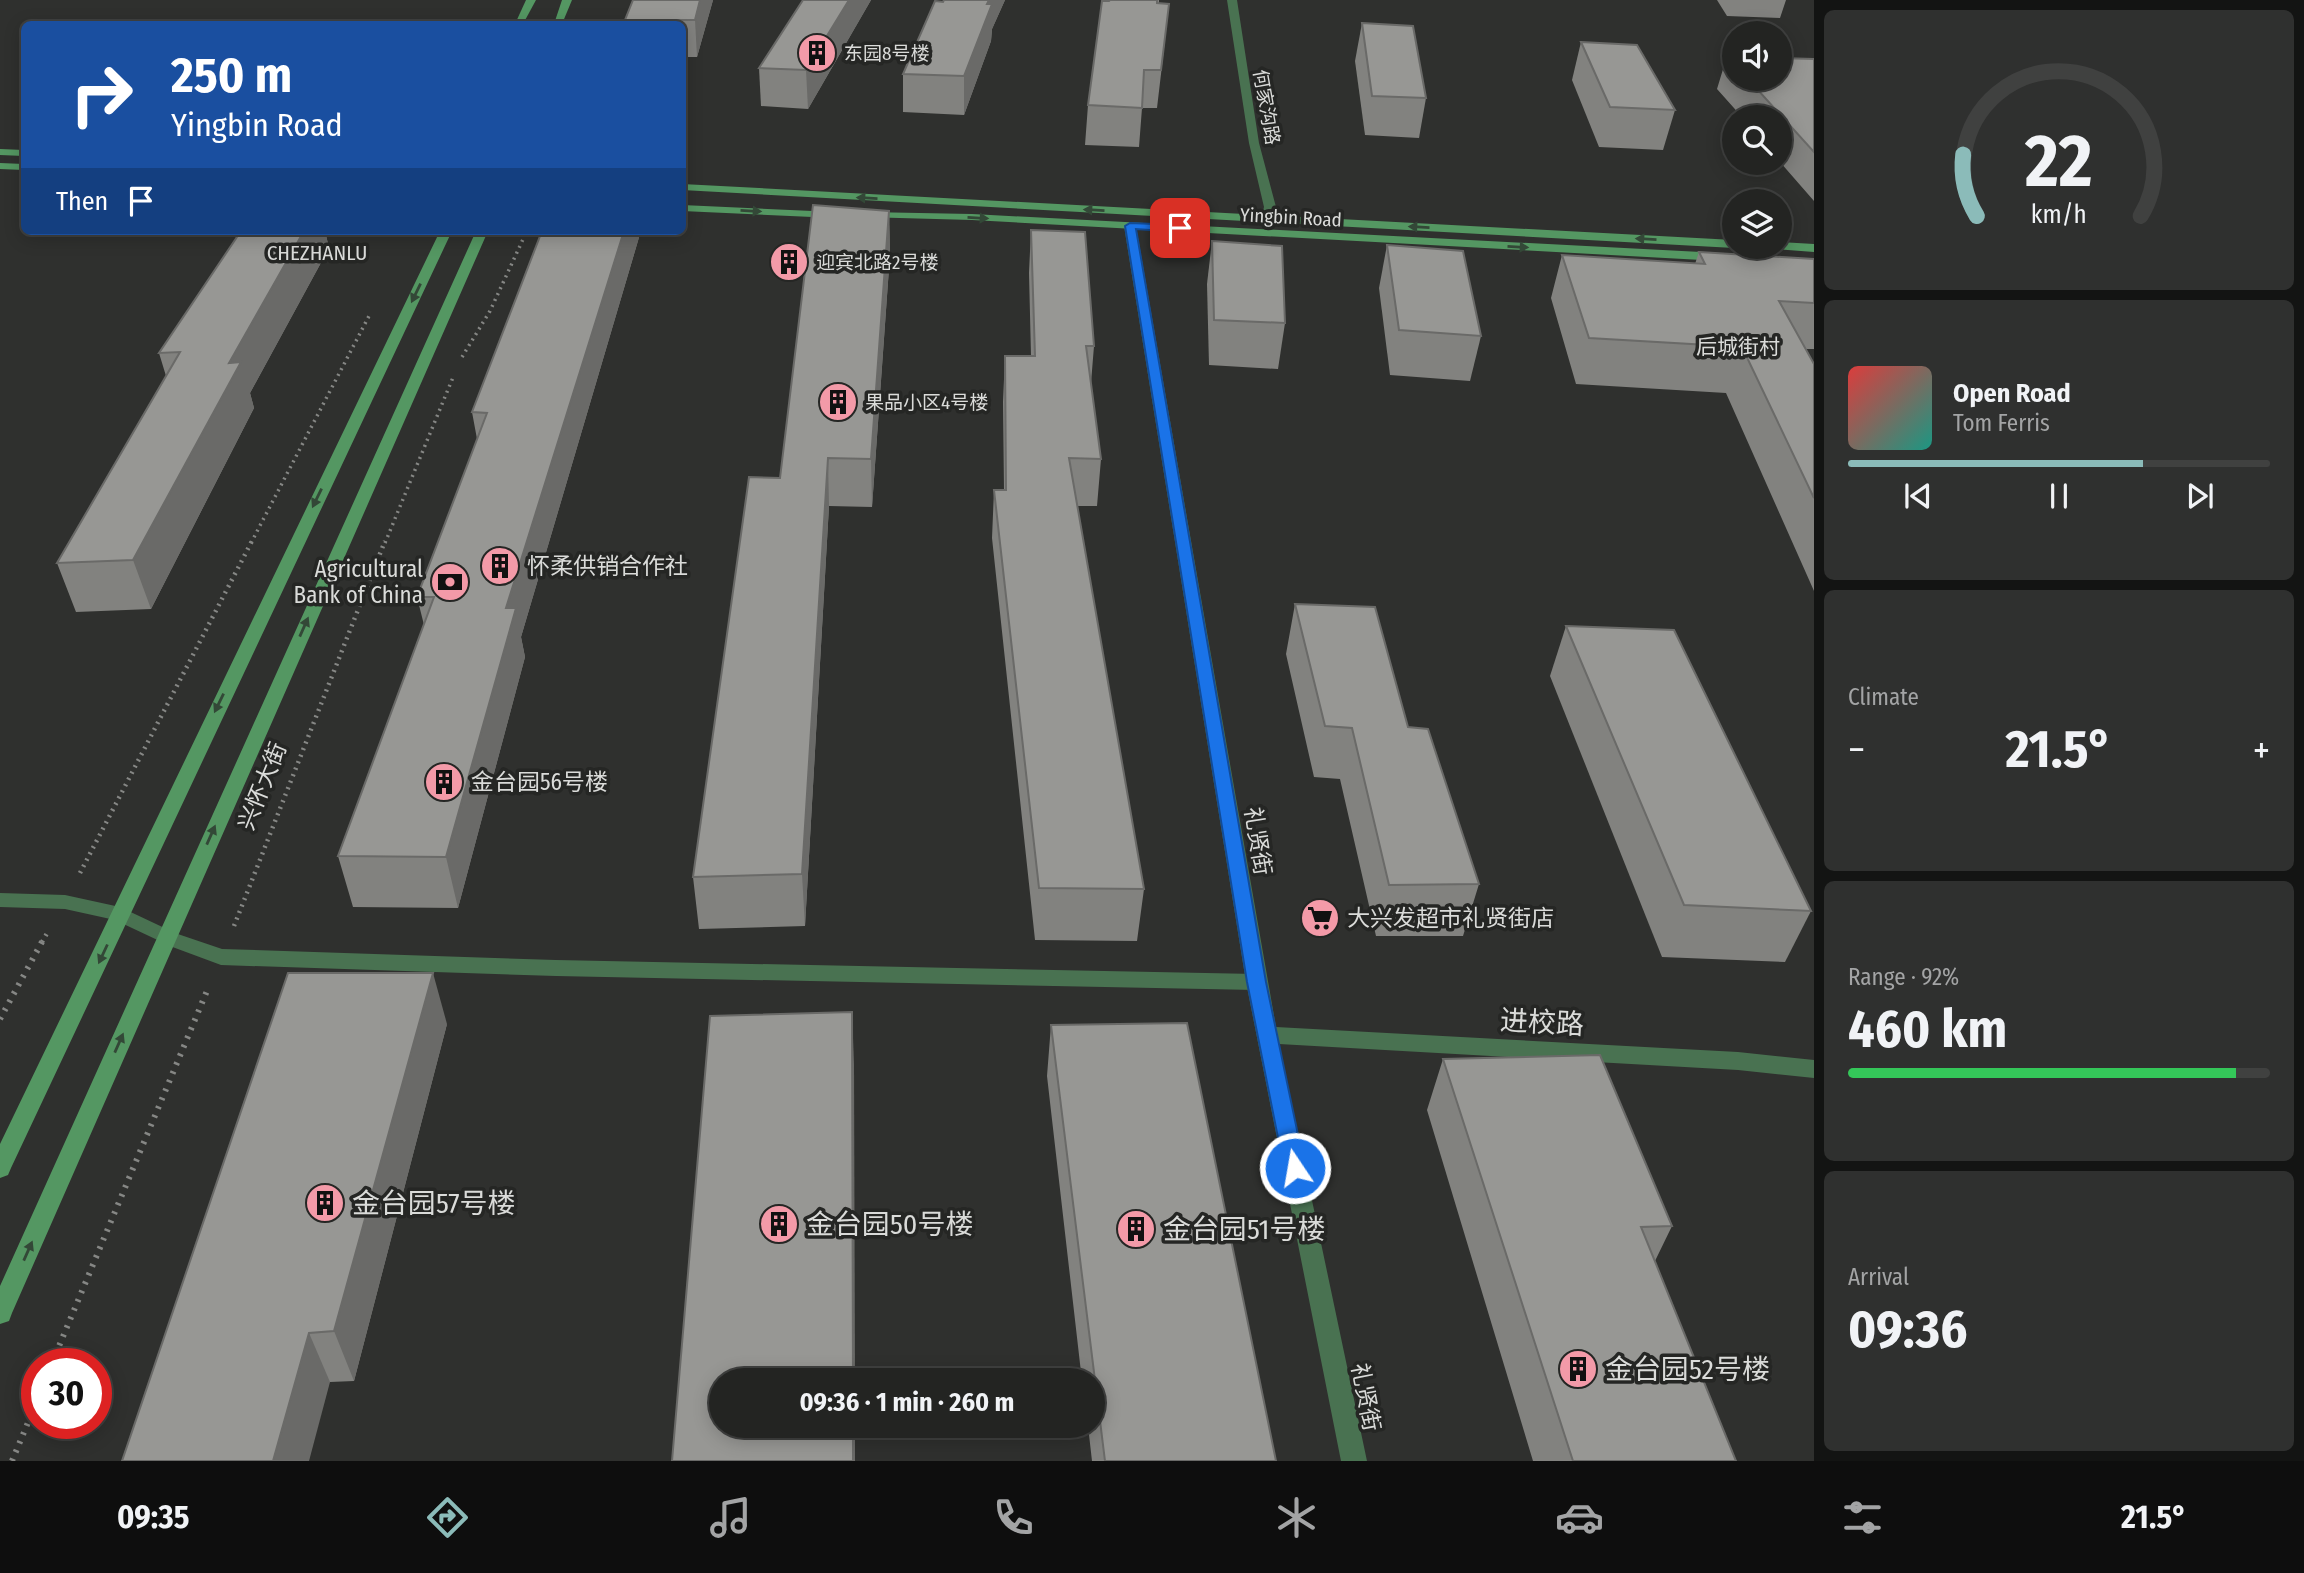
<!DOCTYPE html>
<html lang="en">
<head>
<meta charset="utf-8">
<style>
	:root { --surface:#232422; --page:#2f302f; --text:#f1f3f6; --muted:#a3a4a5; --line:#404140; --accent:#8bbbb9 }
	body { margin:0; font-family:"Fira Sans Condensed","Noto Sans SC",sans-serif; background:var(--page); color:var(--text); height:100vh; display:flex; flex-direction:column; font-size:26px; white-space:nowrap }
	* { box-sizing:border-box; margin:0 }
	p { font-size:23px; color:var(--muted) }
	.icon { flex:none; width:38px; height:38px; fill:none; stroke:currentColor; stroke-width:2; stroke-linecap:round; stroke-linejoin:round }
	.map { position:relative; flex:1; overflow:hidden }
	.panel { display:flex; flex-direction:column; gap:10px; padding:10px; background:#131413; width:490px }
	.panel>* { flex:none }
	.banner { position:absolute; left:21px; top:21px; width:665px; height:214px; border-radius:10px; box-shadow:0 4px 18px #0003,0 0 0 2px var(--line); background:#1a4fa0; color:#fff; overflow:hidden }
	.buttons { position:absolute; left:1722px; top:21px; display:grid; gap:14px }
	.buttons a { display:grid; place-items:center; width:70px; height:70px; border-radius:50%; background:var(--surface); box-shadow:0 4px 18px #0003,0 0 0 2px var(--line); font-size:35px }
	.speed { position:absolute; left:21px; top:1348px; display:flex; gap:14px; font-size:35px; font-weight:700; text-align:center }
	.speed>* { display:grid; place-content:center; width:91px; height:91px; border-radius:50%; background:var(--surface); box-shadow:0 4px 18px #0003,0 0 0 2px var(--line); line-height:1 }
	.speed .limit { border:10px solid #d22; background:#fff; color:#111 }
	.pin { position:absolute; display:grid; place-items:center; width:60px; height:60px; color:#fff; margin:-30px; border-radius:14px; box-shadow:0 4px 10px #0006 }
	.me { position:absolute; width:77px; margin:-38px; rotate:348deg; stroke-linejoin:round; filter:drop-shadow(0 0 5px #0008) }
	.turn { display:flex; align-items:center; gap:24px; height:147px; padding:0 35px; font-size:32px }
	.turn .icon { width:91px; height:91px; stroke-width:2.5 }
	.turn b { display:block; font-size:49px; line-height:60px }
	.then { display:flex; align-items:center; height:66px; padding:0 35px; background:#0003; gap:14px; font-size:26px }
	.big { font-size:52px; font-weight:700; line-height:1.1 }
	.panel .card { flex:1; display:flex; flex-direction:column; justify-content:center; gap:10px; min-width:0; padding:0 24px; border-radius:10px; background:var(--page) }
	.panel .dial { align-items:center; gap:0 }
	.dial svg { height:182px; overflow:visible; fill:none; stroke:var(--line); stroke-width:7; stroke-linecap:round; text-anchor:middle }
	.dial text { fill:var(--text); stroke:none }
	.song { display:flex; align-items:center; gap:21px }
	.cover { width:84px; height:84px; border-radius:10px; background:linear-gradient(135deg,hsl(0 70% 55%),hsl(170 70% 35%)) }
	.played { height:7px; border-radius:4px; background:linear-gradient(90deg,var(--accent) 70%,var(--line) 70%) }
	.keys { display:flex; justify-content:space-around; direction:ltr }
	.heat { display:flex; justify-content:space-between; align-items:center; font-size:38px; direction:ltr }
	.charge { height:10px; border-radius:5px; background:linear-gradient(90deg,#34c759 92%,var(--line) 0) }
	.trip { position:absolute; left:709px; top:1368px; width:396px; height:70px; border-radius:35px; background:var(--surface); box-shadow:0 4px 18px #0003,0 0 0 2px var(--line); font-weight:700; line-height:70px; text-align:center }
	.dock { display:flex; height:112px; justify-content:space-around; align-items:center; background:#0e0e0e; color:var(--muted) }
	.dock .icon { width:49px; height:49px }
	.dock .current { color:var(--accent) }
	.dock b { font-size:32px; color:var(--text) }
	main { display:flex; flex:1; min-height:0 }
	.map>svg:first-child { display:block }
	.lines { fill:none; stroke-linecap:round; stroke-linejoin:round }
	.path-far3 { stroke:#868785; stroke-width:2.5; stroke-dasharray:1 3.5; stroke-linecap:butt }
	.path-far2 { stroke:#868785; stroke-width:3.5; stroke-dasharray:2 4.5; stroke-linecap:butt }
	.path-far1 { stroke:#868785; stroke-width:4.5; stroke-dasharray:2 5; stroke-linecap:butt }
	.path { stroke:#868785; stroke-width:6; stroke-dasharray:2.5 7; stroke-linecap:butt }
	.service { fill:#497251; fill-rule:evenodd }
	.minor { fill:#497251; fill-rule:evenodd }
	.tertiary { fill:#497251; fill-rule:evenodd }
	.secondary { fill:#549762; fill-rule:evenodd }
	.wall { fill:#82827f }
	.shaded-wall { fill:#6a6a68 }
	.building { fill:#979794; stroke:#6a6a68; stroke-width:2 }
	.oneway { fill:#334837 }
	.route { fill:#1a73e8; stroke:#114b97; stroke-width:2 }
	.labels { text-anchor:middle; stroke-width:7; stroke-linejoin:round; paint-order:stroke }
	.far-poi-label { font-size:19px; fill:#dadbd9; stroke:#252624; text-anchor:start }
	.far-street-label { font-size:19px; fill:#dadbd9; stroke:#252624 }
	.far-quarter-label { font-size:21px; fill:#dadbd9; stroke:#252624 }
	.poi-label { font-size:23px; fill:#dadbd9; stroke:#252624; text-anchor:start }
	.street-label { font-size:23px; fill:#dadbd9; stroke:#252624 }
	.near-street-label { font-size:28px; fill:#dadbd9; stroke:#252624 }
	.near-poi-label { font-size:28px; fill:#dadbd9; stroke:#252624; text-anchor:start }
</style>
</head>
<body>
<main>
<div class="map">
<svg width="1814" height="1461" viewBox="0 0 1814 1461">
	<rect width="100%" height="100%" fill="#2f302e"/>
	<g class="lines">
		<path class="path-far3" d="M525,236l2,-5"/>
		<g class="path-far2">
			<path d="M462,357l28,-46 35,-76"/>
			<path d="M251,543l118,-227"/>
			<path d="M385,543l69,-168"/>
		</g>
		<g class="path-far1">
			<path d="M80,873l172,-332"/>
			<path d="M234,926l151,-385"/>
			<path d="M42,942l7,-12"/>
		</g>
		<g class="path">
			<path d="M0,1019l43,-79"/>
			<path d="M52,1363l157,-377"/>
			<path d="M12,1461l25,-60"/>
		</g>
		<path class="service" d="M166,930l56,19 334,11 700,14 7,2 3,6 -3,6 -7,2 -700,-14 -335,-11 -62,-23 -3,-5 3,-5z"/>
		<g class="minor">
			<path d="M1227,0h10l22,143 17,64 -3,12 -6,3 -6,-3 3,-12 -15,-64z"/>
			<path d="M1130,223l6,3 140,801 462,25 76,8v18l-76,-8 -459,-26 88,417h-26l-95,-479 -122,-756z"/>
		</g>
		<path class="tertiary" d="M0,893l65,2 55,12 53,25 3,5 -3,5 -7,2 -51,-24 -50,-11 -65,-2z"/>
		<g class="secondary">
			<path d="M526,0h10l-13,24h-8z"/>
			<path d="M562,0h10l-10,24h-8z"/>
			<path d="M0,149l24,1v6l-24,-1z"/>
			<path d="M0,163l24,1v6l-24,-1z"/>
			<path d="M682,184l1052,56v7h3l-3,1 -1052,-58z"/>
			<path d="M682,205l153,7 6,3 -6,3 -153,-7z"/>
			<path d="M867,212l105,2 748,39 6,4 -6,4 -748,-41 -109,-3 -2,-2z"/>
			<path d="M440,231h12l-441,937 -3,7 -8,3v-34z"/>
			<path d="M476,231h12l-476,1082 -3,8 -9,3v-38z"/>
			<path d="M1780,242l34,2v8l-38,-3 -1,-2h5z"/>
		</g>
	</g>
	<g class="wall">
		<path d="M713,0l-16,57h-15v-33h-56l-1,-4z"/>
		<path d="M803,0h68l-63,109 -47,-3 -2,-38z"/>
		<path d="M944,0h61l-13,29 -1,12 -27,74 -61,-3v-38z"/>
		<path d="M1110,0h49v3l6,37 -8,68h-15l-3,39 -54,-2 3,-40z"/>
		<path d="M1717,0h69l-6,18 -53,-2z"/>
		<path d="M1362,23l64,75 -7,40 -54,-3 -10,-74z"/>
		<path d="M1581,42l94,68 -12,40 -64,-3 -27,-67z"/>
		<path d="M1727,56h7v23h46l34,-20v142l-34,-39v-45h-38l-25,-28z"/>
		<path d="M889,211l1,43 -18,253 -43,-1 -24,420 -106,3 -6,-52 87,-399z"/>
		<path d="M1031,230l63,116 -3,37 10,76 -4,47h-20l67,383 -7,52 -102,-1 -43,-402 2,-48h10l-1,-88 2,-46h26l-2,-83z"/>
		<path d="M241,231h84l4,17 -79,145 4,15 -103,201 -75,3 -19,-49 109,-187 -7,-23z"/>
		<path d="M640,234l-119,403 4,20 -67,251 -105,-1 -15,-51 86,-231 -7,-28 60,-158 -5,-27z"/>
		<path d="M1212,241l73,82 -7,46 -69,-4 -2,-81z"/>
		<path d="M1387,245l94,91 -11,45 -80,-6 -11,-87z"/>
		<path d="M1699,252l115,7v90h-9l9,15v227l-88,-198 -150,-9 -25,-86 11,-43 133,9z"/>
		<path d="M1295,604l113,123 71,157 -16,52h-87l-36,-157 -26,-2 -28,-123z"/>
		<path d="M1566,626l245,285 -26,51 -123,-5 -112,-281z"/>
		<path d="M447,1024l-93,357 -24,1 -208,79z"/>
		<path d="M1051,1025l225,436h-184l-4,-35h4v-45h-10l-35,-305z"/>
		<path d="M1443,1059l229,167 -17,35 81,200h-203l-106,-351z"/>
	</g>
	<g class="shaded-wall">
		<path d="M700,0h13l-16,57 -2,-37z"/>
		<path d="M849,0h22l-63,109 -2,-39z"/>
		<path d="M989,0h16l-13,29 -1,12 -27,74v-39z"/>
		<path d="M889,211l1,43 -18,253 -1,-48z"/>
		<path d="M304,231h21l4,17 -79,145 4,15 -103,201 -18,-49 96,-197z"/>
		<path d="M624,231h16v3l-119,403 4,20 -67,251 -12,-51 60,-249z"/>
		<path d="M828,458l1,48 -24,420 -3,-52z"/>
		<path d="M433,973l14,51 -93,357 -20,-50z"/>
		<path d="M852,1012l2,52 1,317h-2z"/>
		<path d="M309,1333l21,49 -21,79h-36z"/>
		<rect x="853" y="1426" width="2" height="35"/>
	</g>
	<g class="building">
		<path d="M633,0h67l-5,20h-70z"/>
		<path d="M803,0h46l-43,70 -47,-2z"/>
		<path d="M944,0h45l-2,4h5l-28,72 -61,-2 32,-73 8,1z"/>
		<path d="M1110,0h47v3l12,1 -8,66h-17l-2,38 -54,-3 14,-104h7z"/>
		<path d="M1362,23l51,3 13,72 -54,-2z"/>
		<path d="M1581,42l56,3 38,65 -65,-3z"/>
		<path d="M1727,56h7v8z"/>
		<path d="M1780,58l34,1v93l-66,-73h32z"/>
		<path d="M813,205l76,6 -18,248 -43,-1 -26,416 -109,3 56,-400 31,1z"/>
		<path d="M1031,230l54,2 9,114h-8l15,113 -32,-1 75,431 -105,-1 -45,-398h12l-1,-134h30z"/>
		<path d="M241,231h63l-75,132 12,-1 -108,198 -76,3 123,-211 -21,1z"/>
		<path d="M542,231h82l-118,377h10l-70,249 -108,-1 96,-259h-17l70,-184 -15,-1z"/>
		<path d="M1212,241l70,5 3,77 -71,-3z"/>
		<path d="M1387,245l76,6 18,85 -82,-6z"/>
		<path d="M1699,252l115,7v44l-35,-2 35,63v134l-72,-151 -153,-9 -27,-83 143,9z"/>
		<path d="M1295,604l80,3 33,120 20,2 51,155 -90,1 -37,-157 -27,-2z"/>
		<path d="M1566,626l108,4 137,281 -127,-6z"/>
		<path d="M288,973h145l-99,358 -25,2 -36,128h-151z"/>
		<path d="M852,1012l1,369h-132v45h132v35h-181l38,-445z"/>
		<path d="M1187,1023l89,438h-171l-54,-436z"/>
		<path d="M1600,1055l72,171 -31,1 95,234h-163l-130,-402z"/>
	</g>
	<defs><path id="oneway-solid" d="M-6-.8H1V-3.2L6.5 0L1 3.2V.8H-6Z" transform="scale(1.75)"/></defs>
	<g class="oneway">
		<use href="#oneway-solid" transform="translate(867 198) rotate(-177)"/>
		<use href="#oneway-solid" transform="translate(1094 210) rotate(-177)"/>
		<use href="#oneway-solid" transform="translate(751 211) rotate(3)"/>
		<use href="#oneway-solid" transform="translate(978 218) rotate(3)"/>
		<use href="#oneway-solid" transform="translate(1419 227) rotate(-177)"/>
		<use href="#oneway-solid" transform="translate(1646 239) rotate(-177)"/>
		<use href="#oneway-solid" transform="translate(1518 247) rotate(3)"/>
		<use href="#oneway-solid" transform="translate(416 293) rotate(116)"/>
		<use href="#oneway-solid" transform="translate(317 498) rotate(116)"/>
		<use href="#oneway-solid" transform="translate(304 627) rotate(-66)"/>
		<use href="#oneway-solid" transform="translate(219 703) rotate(116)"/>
		<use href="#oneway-solid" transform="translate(211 835) rotate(-66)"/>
		<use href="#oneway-solid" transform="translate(103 954) rotate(115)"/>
		<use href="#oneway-solid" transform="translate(119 1043) rotate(-66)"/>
		<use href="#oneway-solid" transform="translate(28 1251) rotate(-66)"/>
	</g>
	<path class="route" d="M1130,223l50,2 5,3 -5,4 -44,-3 130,753 39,186 -3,6 -7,3 -8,-3 -3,-6 -37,-186 -122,-756z"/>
	<defs>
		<symbol id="building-disc" viewBox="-11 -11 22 22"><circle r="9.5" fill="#f39aa8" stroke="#252624"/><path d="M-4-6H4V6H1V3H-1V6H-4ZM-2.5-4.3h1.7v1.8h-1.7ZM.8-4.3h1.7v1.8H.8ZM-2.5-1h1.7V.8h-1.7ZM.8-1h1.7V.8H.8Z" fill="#111"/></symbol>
		<symbol id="bank-disc" viewBox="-11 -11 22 22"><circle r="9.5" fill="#f39aa8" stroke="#252624"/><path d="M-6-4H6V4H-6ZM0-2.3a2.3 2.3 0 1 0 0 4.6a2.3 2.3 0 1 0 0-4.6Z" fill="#111"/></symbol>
		<symbol id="supermarket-disc" viewBox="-11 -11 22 22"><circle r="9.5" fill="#f39aa8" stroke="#252624"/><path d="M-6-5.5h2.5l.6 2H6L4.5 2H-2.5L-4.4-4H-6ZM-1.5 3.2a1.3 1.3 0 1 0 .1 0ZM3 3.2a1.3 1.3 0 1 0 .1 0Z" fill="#111"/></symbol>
	</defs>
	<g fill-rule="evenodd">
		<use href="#building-disc" x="795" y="31" width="44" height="44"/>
		<use href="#building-disc" x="767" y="240" width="44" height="44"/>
		<use href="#building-disc" x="816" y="380" width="44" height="44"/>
		<use href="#building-disc" x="478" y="544" width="44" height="44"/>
		<use href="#bank-disc" x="428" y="560" width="44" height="44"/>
		<use href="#building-disc" x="422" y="760" width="44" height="44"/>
		<use href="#supermarket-disc" x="1298" y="896" width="44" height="44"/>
		<use href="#building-disc" x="303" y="1181" width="44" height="44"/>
		<use href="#building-disc" x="757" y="1202" width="44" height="44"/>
		<use href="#building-disc" x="1114" y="1207" width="44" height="44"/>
		<use href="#building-disc" x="1556" y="1347" width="44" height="44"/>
	</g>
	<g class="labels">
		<g class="far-poi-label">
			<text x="844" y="60">东园8号楼</text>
			<text x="816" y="269">迎宾北路2号楼</text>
			<text x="865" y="409">果品小区4号楼</text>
		</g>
		<g class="far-street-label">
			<text transform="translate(1267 107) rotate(80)" y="7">何家沟路</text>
			<text transform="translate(1291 217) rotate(3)" y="7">Yingbin Road</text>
		</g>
		<g class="far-quarter-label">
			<text x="317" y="260">CHEZHANLU</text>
			<text x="1738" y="354">后城街村</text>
		</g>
		<g class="poi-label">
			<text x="527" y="574">怀柔供销合作社</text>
			<text x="423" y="577" text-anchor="end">Agricultural<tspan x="423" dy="26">Bank of China</tspan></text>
			<text x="471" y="790">金台园56号楼</text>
			<text x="1347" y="926">大兴发超市礼贤街店</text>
		</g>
		<g class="street-label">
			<text transform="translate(262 786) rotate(-68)" y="8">兴怀大街</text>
			<text transform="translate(1258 841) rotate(81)" y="8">礼贤街</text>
			<text transform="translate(1366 1397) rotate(79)" y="8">礼贤街</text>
		</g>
		<g class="near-street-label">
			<text transform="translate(1542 1022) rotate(3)" y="10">进校路</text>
		</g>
		<g class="near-poi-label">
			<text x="352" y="1213">金台园57号楼</text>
			<text x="806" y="1234">金台园50号楼</text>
			<text x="1163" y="1239">金台园51号楼</text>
			<text x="1605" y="1379">金台园52号楼</text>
		</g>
	</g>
</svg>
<div class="buttons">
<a><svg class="icon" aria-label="sound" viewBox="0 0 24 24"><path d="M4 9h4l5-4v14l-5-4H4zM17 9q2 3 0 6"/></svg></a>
<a><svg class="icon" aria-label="search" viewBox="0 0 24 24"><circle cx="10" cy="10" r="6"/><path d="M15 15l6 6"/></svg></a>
<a><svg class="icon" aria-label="layers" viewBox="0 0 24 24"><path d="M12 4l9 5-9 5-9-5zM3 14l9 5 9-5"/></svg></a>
</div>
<div class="speed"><div class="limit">30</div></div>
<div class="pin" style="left:1180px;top:228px;background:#d93025"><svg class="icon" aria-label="arrive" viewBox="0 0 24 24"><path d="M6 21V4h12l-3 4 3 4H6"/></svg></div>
<svg class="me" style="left:1295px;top:1168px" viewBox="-20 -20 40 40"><circle r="17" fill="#1a73e8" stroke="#fff" stroke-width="3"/><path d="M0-11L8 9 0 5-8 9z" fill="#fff"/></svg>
<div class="trip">09:36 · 1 min · 260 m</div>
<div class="banner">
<div class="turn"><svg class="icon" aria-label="right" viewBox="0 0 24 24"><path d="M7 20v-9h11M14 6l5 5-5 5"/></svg><div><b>250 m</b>Yingbin Road</div></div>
<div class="then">Then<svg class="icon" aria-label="arrive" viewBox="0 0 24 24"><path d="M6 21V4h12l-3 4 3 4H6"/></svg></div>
</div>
</div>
<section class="panel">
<div class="card dial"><svg viewBox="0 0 100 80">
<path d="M14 69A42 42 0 1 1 86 69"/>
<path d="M14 69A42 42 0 0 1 8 42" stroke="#8bbbb9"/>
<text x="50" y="56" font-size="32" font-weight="700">22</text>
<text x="50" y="72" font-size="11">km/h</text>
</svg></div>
<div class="card">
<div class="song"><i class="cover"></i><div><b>Open Road</b><p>Tom Ferris</p></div></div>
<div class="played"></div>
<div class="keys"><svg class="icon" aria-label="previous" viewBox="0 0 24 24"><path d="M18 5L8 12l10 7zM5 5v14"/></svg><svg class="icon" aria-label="pause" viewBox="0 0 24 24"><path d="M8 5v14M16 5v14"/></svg><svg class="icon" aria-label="next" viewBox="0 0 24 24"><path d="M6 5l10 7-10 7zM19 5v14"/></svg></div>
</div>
<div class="card"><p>Climate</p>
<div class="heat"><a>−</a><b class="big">21.5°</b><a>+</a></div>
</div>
<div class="card"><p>Range · 92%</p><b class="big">460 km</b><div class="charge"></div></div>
<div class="card"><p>Arrival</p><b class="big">09:36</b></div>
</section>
</main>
<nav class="dock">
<b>09:35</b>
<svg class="icon current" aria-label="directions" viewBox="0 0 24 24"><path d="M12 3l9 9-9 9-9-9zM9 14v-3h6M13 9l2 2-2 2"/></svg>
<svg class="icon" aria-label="music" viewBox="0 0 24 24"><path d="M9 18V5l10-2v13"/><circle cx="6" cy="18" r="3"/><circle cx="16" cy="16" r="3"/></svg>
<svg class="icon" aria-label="phone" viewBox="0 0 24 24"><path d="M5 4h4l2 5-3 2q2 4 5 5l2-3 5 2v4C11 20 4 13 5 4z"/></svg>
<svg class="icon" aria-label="climate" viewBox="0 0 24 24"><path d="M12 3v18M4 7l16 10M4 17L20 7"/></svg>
<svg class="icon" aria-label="car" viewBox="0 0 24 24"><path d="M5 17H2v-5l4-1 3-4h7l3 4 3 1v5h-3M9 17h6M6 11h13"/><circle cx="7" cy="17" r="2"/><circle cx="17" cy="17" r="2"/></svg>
<svg class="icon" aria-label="filters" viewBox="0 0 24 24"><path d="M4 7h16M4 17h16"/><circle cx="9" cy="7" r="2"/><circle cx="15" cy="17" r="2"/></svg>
<b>21.5°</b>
</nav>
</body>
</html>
